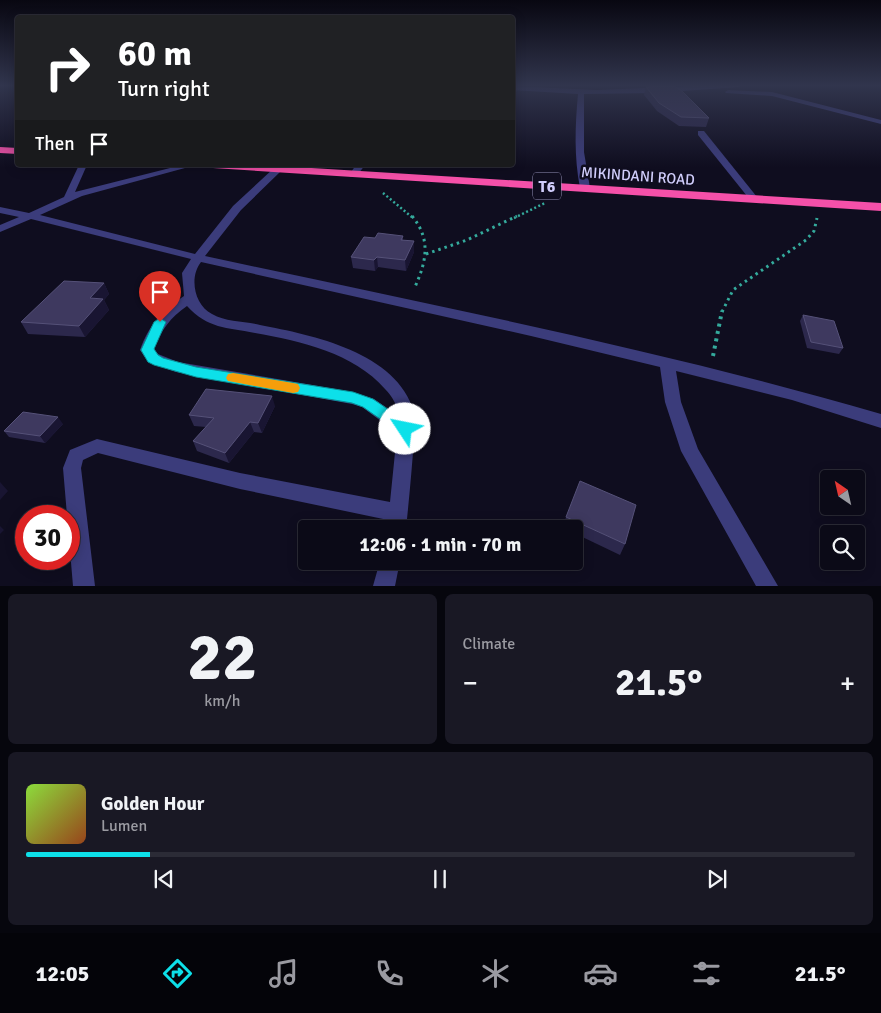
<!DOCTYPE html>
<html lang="en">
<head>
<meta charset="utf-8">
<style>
	:root { --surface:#0b0a17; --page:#191824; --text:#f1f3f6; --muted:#9a9aa1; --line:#2b2b36; --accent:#0de0e9 }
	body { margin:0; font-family:Signika,sans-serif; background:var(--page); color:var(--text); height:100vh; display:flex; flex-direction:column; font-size:19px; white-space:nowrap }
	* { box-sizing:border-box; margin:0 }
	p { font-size:16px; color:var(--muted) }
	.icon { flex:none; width:28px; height:28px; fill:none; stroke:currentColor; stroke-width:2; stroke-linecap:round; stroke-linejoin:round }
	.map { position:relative; height:586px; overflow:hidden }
	.details { display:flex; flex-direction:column; gap:8px; padding:8px; background:#06060d; flex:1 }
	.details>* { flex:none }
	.hud { position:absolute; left:15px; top:15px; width:500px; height:152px; border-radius:5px; box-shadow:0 2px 12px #0003,0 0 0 1px var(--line); background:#202124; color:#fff; overflow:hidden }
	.needle { width:32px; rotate:326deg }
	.buttons { position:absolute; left:820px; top:470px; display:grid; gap:10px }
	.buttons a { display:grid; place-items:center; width:45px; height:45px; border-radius:5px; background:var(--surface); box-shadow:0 2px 12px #0003,0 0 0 1px var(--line); font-size:25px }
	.speed { position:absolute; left:15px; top:505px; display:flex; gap:10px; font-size:25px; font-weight:700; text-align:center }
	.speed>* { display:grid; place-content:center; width:65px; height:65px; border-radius:50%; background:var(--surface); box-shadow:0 2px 12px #0003,0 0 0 1px var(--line); line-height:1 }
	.speed .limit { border:8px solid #d22; background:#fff; color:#111 }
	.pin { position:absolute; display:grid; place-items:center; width:42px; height:42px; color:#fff; margin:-51px -21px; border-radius:50% 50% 50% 0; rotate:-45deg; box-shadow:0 0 5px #0007 }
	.pin .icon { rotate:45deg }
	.me { position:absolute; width:55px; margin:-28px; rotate:304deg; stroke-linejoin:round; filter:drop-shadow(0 0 4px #0008) }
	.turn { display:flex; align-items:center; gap:18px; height:105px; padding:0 20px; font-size:22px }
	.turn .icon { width:65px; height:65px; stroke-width:2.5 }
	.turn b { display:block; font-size:35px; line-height:42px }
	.then { display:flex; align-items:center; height:48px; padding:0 20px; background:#0003; gap:10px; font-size:19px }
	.big { font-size:38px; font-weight:700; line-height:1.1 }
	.details .widget { flex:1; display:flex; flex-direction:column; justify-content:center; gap:8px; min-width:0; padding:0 18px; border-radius:8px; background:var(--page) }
	.details .dial { align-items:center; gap:0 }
	.dial b { font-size:65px; line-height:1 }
	.song { display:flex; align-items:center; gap:15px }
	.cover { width:60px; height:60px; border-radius:8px; background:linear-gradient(135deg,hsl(90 70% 55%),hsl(20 70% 35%)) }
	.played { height:5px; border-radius:2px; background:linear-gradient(90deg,var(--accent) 15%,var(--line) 15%) }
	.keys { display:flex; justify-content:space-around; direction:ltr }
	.heat { display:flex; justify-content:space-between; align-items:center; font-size:28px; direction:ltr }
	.details .tiles { flex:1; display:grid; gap:8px; grid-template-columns:1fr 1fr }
	.widget:last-child { grid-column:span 2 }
	.trip { position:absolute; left:298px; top:520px; width:285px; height:50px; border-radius:5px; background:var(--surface); box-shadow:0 2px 12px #0003,0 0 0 1px var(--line); font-weight:700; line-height:50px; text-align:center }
	.menu { display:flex; height:80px; justify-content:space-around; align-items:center; background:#040409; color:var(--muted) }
	.menu .icon { width:35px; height:35px }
	.menu .on { color:var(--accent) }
	.menu b { font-size:22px; color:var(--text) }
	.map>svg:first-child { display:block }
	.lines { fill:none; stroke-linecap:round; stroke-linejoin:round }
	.path-far2 { stroke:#34aa9c; stroke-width:2.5; stroke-dasharray:2 2.5; stroke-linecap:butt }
	.path-far1 { stroke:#34aa9c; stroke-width:3; stroke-dasharray:2.5 4; stroke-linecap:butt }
	.path { stroke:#34aa9c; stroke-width:4; stroke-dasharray:3 4.5; stroke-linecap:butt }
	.minor { fill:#3b3c7b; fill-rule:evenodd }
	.highway { fill:#f550a9; fill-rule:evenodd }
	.wall { fill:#2c284c }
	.shaded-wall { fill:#191532 }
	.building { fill:#3e395f; stroke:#555178 }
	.route { fill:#0de0e9; stroke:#089297 }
	.slow { fill:#f59e0b }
	.labels { text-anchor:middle; stroke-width:5; stroke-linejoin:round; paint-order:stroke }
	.far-street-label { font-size:15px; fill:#d1cefc; stroke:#0f0d1f }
	.shield { fill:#0f0d1f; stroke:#9794ba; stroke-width:1 }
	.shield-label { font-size:16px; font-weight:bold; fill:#d1cefc }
</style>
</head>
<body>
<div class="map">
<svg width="881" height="586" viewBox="0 0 881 586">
	<rect width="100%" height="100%" fill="#0f0d1f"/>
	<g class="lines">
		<g class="path-far2">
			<path d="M383,193l30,25"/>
			<path d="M514,218l31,-15"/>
		</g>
		<g class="path-far1">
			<path d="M412,216c20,24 14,47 2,73"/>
			<path d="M426,254l41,-14 50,-24"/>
			<path d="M722,312l11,-22 73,-50 8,-9 3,-13"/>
		</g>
		<path class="path" d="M713,356l9,-45"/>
		<g class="minor">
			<path d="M715,85h27l-3,2 -85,6 -70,1v58l6,36 -5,3 -5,-3c-6,-31 -5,-62 -2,-94l-66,-4v-4l85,4z"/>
			<path d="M728,90l44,2 109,28v4l-109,-28 -46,-3 -1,-1z"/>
			<path d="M698,131h6l53,66v4h-6l-53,-66z"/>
			<path d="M79,165h8l-12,27 107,-27h14l-114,31 -42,19 155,39 38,-48 41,-38h6v4l-39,38 -36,46c226,49 454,93 676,158v14l-89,-28 -116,-29 5,31 17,47 80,137h-22l-75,-135 -16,-49 -5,-35 -129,-31 -330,-74c-12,15 -7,43 11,52 14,8 32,7 48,11 52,10 137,27 154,87 3,7 0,18 0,26 -2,31 -5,61 -8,91h-20l2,-9 -148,-31 -142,-36 -15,7 -2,8 14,118h-22l-10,-118 7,-18 27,-11 143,34 150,29 7,-69 -35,-26 -10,-3 -176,-32 -28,-10 -8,-12c9,-25 22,-40 44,-54l-2,-23 9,-14 -160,-40 -31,13v-7l19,-8 -19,-4v-6l29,6 35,-16zM187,306c21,23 39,21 68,27 45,8 99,20 130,56 7,7 13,17 14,27l-25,-17 -21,-7 -175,-30 -20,-8 -4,-5c7,-19 16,-31 33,-43z"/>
			<path d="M356,165h9l-9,12h-6l-1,-2z"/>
			<path d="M380,561h20l-5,25h-22z"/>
		</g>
		<g class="highway">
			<path d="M0,147l18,1v6l-18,-1z"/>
			<path d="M208,165h55l618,38v8l-668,-43z"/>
		</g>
	</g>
	<g class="wall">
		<path d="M646,87l63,31 -3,9 -27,-1 -22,-15 -13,-16z"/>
		<path d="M403,236v4l11,1v11l-8,19 -28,-4 -3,4 -22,-3 -2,-11 24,-19z"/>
		<path d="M104,283l5,11 -5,6 5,10 -24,27 -57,-3 -7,-12z"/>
		<path d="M803,315l40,33 -4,6 -32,-6 -7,-27z"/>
		<path d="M275,406l-13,27 -8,-1 -25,31 -32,-12 -4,-10 13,-14 -12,-1 -5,-11z"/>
		<path d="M63,424l-18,19 -36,-6 -5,-6z"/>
		<path d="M566,517l59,27 -5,11 -46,-22v-4l-11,-1z"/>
	</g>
	<g class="shaded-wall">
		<path d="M414,241v11l-8,19 -1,-11z"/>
		<path d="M377,257l1,10 -3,4 -1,-11z"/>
		<path d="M104,283l5,11 -5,6 5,10 -24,27 -6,-11 11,-28z"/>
		<path d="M272,396l3,10 -13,27 -4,-10z"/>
		<path d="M58,417l5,7 -18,19 -5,-7z"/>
		<path d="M250,422l4,10 -25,31 -4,-10z"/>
		<path d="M0,482l8,9 -8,9z"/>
		<path d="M0,526l4,4 -4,4z"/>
	</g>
	<g class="building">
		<path d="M674,86l8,5 27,27 -28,-1 -22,-14 -13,-16z"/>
		<path d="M378,233l25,3 -2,4 13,1 -9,19 -28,-3 -3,3 -23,-3 13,-20 11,1z"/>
		<path d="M64,281l40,2 -14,15 13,1 -24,27 -58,-4z"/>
		<path d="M803,315l31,6 9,27 -32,-6z"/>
		<path d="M206,389l66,7 -14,27 -8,-1 -25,31 -32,-12 21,-23 -25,-3z"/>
		<path d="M23,412l35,5 -18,19 -36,-5z"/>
		<path d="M580,481l56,24 -11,39 -59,-27z"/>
	</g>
	<linearGradient id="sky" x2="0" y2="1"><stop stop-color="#080711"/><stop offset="0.51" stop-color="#31354d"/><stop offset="1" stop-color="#31354d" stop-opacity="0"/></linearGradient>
	<rect width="881" height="167" fill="url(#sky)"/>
	<path class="route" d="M160,318l6,4 -12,27 4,6 5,3 33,9 157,25 20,7 38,26 2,4 -2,4 -6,2 -5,-2 -37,-26 -11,-4 -156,-26 -42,-12 -6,-3 -7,-12 13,-28z"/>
	<path class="slow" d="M233,373l60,10 5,1 2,4 -2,4 -5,1 -65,-12 -2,-3 2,-4z"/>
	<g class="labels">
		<g class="far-street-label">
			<text transform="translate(638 176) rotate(4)" y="5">MIKINDANI ROAD</text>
		</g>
		<rect class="shield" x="533" y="172.5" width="28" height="27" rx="4"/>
		<g class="shield-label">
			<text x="547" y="192">T6</text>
		</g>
	</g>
</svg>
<div class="buttons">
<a><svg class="needle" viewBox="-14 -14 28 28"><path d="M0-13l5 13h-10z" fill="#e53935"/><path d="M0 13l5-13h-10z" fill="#9a9aa1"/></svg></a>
<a><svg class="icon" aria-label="search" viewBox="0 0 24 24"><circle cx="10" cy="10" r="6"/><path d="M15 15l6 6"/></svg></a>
</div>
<div class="speed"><div class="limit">30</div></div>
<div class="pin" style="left:160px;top:322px;background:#d93025"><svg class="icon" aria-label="arrive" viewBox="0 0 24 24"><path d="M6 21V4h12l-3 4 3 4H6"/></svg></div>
<svg class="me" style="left:405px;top:429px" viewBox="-20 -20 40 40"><circle r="19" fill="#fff"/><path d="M0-13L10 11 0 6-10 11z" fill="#0de0e9"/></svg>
<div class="trip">12:06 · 1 min · 70 m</div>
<div class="hud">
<div class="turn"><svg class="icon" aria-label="right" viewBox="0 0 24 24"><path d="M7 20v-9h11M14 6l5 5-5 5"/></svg><div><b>60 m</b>Turn right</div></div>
<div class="then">Then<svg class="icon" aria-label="arrive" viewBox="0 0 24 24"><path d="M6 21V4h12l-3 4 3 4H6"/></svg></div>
</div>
</div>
<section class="details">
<div class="tiles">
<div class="widget dial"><b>22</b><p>km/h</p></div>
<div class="widget"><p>Climate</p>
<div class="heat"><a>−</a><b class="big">21.5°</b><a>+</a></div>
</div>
<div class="widget">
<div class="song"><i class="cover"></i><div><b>Golden Hour</b><p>Lumen</p></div></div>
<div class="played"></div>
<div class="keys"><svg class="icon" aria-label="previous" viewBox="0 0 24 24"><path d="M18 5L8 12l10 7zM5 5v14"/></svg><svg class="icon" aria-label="pause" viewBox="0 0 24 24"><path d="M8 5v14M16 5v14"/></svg><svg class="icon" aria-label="next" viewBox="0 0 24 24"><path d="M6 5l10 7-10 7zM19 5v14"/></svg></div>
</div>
</div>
</section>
<nav class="menu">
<b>12:05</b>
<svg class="icon on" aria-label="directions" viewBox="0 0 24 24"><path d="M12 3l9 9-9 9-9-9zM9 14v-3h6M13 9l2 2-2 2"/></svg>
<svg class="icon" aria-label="music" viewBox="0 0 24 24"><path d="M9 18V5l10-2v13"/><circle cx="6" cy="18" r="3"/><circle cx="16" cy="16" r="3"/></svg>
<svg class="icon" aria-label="phone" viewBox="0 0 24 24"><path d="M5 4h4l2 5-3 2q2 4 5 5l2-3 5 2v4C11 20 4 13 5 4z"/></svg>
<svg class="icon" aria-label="climate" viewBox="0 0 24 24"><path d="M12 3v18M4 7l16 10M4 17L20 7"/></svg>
<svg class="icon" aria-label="car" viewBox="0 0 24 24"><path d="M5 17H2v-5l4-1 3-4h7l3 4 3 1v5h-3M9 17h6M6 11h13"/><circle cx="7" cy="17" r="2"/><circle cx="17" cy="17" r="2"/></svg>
<svg class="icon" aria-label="filters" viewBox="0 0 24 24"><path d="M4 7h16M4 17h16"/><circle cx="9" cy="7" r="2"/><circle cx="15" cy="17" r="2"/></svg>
<b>21.5°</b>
</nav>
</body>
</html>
